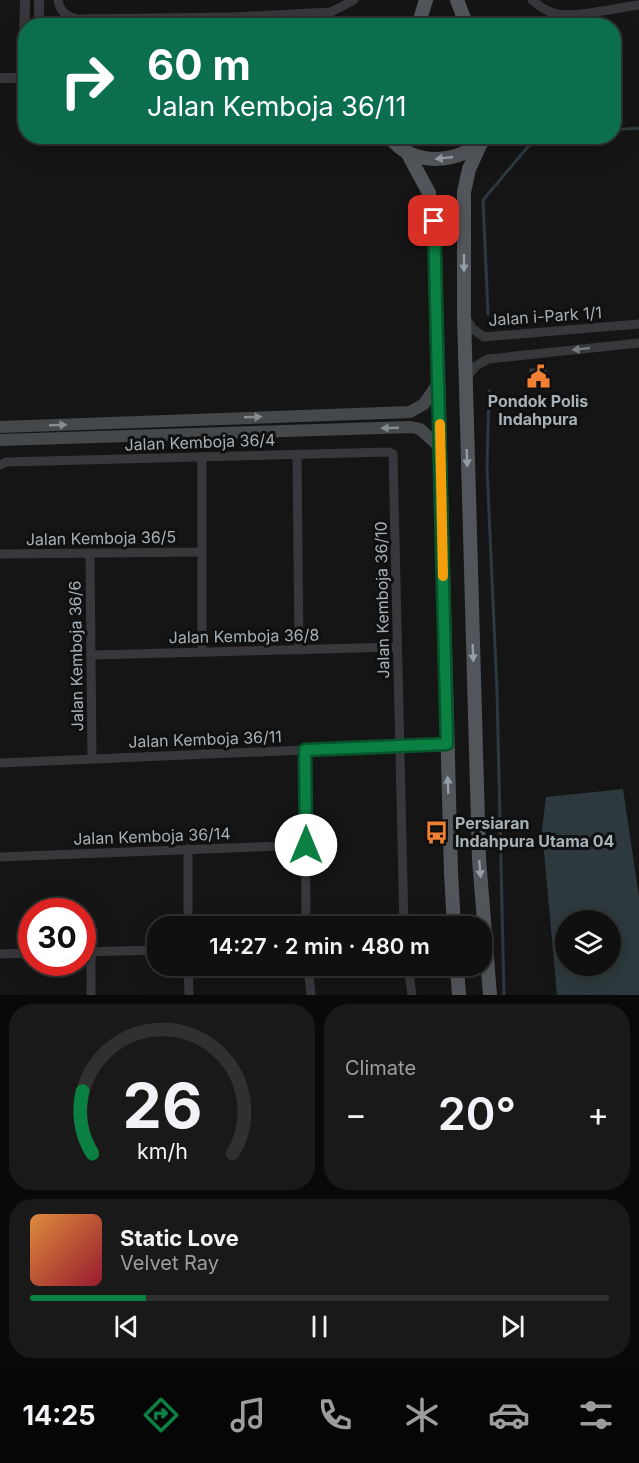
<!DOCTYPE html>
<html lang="en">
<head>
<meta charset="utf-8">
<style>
	:root { --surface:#101010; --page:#191919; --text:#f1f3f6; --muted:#9c9d9f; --line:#303030; --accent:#0b8043 }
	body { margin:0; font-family:Inter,sans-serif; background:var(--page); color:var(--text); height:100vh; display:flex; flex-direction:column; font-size:22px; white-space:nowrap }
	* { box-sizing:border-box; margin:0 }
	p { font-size:20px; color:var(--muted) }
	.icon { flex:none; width:33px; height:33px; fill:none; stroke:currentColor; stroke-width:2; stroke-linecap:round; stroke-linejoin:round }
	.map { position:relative; height:995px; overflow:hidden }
	.sheet { display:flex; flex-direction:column; gap:9px; padding:9px; background:#090909; flex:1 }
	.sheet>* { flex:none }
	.banner { position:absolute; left:18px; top:18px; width:603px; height:126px; border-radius:24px; box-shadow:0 6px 24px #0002,0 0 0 2px var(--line); background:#0b6e4f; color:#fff; overflow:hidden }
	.controls { position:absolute; left:555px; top:910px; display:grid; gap:12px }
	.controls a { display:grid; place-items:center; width:66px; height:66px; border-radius:50%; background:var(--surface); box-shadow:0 6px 24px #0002,0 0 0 2px var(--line); font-size:30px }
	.speed { position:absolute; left:18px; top:898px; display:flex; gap:12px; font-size:30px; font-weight:700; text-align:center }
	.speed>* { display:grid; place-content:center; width:78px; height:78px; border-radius:50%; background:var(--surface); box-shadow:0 6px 24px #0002,0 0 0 2px var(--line); line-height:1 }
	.speed .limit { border:9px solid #d22; background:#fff; color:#111 }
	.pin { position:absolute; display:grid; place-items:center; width:51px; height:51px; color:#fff; margin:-26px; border-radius:12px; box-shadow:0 3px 9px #0006 }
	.me { position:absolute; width:66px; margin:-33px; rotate:0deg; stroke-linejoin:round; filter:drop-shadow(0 0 4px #0008) }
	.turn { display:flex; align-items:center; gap:21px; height:126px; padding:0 30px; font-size:27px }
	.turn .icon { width:78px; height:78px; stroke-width:2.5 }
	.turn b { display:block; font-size:42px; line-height:51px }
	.big { font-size:45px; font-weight:600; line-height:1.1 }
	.sheet .tile { flex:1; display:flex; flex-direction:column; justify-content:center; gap:9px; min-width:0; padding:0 21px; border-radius:24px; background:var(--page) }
	.sheet .dial { align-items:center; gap:0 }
	.dial svg { height:156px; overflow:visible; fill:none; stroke:var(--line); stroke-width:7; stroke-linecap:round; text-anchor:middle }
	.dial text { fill:var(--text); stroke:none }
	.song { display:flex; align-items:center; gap:18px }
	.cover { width:72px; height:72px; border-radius:9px; background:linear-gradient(135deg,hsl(30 70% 55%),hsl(350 70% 35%)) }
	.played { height:6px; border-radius:3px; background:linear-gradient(90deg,var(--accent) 20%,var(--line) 20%) }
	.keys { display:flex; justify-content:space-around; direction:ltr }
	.heat { display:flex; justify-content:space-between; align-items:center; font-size:33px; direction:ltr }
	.sheet .tiles { flex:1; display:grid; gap:9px; grid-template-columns:1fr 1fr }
	.tile:last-child { grid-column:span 2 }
	.trip { position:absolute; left:147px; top:916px; width:345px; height:60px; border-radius:24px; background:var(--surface); box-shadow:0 6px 24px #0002,0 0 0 2px var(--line); font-weight:600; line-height:60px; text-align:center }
	.menu { display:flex; height:96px; justify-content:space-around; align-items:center; background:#060606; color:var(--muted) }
	.menu .icon { width:42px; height:42px }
	.menu .selected { color:var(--accent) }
	.menu b { font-size:27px; color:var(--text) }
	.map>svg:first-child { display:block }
	.water { fill:#2d393c; fill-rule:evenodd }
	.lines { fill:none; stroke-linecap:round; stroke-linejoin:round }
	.stream { stroke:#2d393c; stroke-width:3 }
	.building { fill:#444649; stroke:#2f3032; stroke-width:1.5 }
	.minor { stroke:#36383b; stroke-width:9 }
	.tertiary { stroke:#36383b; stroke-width:10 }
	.secondary { stroke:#44484b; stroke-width:12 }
	.primary { stroke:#52565a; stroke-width:14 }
	.oneway { fill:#959ea4 }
	.oneway2 { fill:#747a7f }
	.oneway3 { fill:#848c91 }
	.route-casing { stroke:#07532c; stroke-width:15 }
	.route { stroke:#0b8043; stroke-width:10 }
	.slow { stroke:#f59e0b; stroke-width:10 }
	.labels { text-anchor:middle; stroke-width:6; stroke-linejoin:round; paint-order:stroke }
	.street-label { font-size:16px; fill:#a6b0b7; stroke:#101011 }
	.poi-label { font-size:16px; font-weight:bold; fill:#a6b0b7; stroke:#101011 }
</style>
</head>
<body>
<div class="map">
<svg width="639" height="995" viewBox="0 0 639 995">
	<rect width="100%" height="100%" fill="#151516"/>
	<path class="water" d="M623,789l16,108v98h-82l-15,-165 4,-33zM566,921h44v45h-44z"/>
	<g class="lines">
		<g class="stream">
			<path d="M614,130l25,-2"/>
			<path d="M488,314l-5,-114 54,-64"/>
			<path d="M489,391l-2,76 10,224 7,304"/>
		</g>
	</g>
	<path class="building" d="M546,368l1,15 -17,1v-15z"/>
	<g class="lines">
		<g class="minor">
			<path d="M58,0c2,12 8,16 19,19l156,-2 98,-5 23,-12"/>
			<path d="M532,0c8,7 15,12 25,14 22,3 59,-6 82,-9"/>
			<path d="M465,317l8,12 11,8 155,-13"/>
			<path d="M465,379l11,-13 12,-7 151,-16"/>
			<path d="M297,454l2,196"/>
			<path d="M202,457v195"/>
			<path d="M0,465l6,-3 383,-10 4,2 11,473"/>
			<path d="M90,553l2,206"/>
			<path d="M0,554l202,-2"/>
			<path d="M91,655l306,-8"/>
			<path d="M305,750l1,177"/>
			<path d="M0,763l447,-19"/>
			<path d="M188,849v78"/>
			<path d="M0,857l306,-12"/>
			<path d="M82,952l76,-2"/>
			<path d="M91,952v43"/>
			<path d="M0,954l32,-1"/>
			<path d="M188,966l1,29"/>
			<path d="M308,966l3,29"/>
			<path d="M408,966l4,29"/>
			<path d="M188,974l65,-8"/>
		</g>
		<g class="tertiary">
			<path d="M39,26v-26"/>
			<path d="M0,78h26"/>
			<path d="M23,78l2,-78"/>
		</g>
		<g class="secondary">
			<path d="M0,427l410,-15 14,-8 15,-22"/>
			<path d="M0,440l411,-13 9,2 21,19"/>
		</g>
		<g class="primary">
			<path d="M457,0l10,26"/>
			<path d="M418,26l8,-26"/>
			<path d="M389,136c23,33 74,28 99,0"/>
			<path d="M480,145l-11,24 -5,23v123l15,544 11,136"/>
			<path d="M407,152l22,41 5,28 17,652 3,54"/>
			<path d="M457,966l2,29"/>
		</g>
	</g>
	<defs><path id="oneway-solid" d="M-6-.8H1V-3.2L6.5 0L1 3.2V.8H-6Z" transform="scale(1.5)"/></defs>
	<g class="oneway">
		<use href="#oneway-solid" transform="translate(444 158) rotate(174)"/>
		<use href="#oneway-solid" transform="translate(464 263) rotate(90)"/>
		<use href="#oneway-solid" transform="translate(467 458) rotate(88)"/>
		<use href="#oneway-solid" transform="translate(473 653) rotate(88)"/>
		<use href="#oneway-solid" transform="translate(448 785) rotate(-92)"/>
		<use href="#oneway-solid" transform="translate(480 869) rotate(85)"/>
	</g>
	<use class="oneway2" href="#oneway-solid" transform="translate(581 349) rotate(174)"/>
	<g class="oneway3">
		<use href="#oneway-solid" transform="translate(253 417) rotate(-2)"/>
		<use href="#oneway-solid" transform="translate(58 425) rotate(-2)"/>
		<use href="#oneway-solid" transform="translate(390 428) rotate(178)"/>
	</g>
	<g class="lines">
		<defs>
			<path id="route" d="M306,845l-1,-95 142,-6 -13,-523"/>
		</defs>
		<use href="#route" class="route-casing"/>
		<use href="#route" class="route"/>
		<path class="slow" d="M440,424l3,152"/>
	</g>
	<defs>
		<symbol id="civic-bare" viewBox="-9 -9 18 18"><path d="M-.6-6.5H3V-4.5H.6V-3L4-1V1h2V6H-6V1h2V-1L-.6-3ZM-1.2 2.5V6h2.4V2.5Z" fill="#f18032" stroke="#101011" stroke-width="2.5" paint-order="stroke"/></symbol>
		<symbol id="bus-bare" viewBox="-9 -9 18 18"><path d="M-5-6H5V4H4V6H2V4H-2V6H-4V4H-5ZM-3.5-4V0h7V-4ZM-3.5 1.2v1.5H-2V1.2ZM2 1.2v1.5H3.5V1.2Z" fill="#f18032" stroke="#101011" stroke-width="2.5" paint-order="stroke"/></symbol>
	</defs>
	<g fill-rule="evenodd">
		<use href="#civic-bare" x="522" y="360" width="33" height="33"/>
		<use href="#bus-bare" x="420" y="816" width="33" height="33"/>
	</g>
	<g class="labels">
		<g class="street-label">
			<text transform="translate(545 316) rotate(-4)" y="6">Jalan i-Park 1/1</text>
			<text transform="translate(200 442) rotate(-2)" y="6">Jalan Kemboja 36/4</text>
			<text transform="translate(101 538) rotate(-1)" y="6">Jalan Kemboja 36/5</text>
			<text transform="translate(382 600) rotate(-91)" y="6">Jalan Kemboja 36/10</text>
			<text transform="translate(244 636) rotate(-1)" y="6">Jalan Kemboja 36/8</text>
			<text transform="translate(76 656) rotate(-91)" y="6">Jalan Kemboja 36/6</text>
			<text transform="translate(205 739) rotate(-2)" y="6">Jalan Kemboja 36/11</text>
			<text transform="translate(152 836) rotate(-2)" y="6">Jalan Kemboja 36/14</text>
		</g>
		<g class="poi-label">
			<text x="538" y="407">Pondok Polis<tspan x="538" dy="18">Indahpura</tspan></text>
			<text x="455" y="829" text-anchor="start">Persiaran<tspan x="455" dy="18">Indahpura Utama 04</tspan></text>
		</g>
	</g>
</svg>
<div class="controls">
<a><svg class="icon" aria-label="layers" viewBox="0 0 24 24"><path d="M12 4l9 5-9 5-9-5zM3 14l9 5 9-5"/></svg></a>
</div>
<div class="speed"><div class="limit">30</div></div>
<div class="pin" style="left:434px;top:221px;background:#d93025"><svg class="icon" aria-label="arrive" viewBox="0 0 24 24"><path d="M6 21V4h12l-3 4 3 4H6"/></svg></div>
<svg class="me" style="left:306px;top:845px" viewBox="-20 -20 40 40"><circle r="19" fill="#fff"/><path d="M0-13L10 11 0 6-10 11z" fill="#0b8043"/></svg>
<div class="trip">14:27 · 2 min · 480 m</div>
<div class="banner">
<div class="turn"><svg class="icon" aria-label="right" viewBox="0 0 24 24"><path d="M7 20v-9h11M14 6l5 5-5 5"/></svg><div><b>60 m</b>Jalan Kemboja 36/11</div></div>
</div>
</div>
<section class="sheet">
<div class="tiles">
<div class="tile dial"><svg viewBox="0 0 100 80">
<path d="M14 69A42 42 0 1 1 86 69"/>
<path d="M14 69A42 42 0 0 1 9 37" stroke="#0b8043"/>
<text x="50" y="56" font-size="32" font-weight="700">26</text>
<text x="50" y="72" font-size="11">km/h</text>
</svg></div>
<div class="tile"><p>Climate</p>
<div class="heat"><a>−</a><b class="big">20°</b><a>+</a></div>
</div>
<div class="tile">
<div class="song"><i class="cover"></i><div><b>Static Love</b><p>Velvet Ray</p></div></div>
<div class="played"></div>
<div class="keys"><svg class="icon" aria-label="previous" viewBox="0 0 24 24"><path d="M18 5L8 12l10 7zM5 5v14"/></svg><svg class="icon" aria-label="pause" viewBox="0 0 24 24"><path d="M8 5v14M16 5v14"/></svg><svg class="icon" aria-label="next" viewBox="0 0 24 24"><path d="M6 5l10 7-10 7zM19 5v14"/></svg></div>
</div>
</div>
</section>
<nav class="menu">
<b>14:25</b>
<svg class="icon selected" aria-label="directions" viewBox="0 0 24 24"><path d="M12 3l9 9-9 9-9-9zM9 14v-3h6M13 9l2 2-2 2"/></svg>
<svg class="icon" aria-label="music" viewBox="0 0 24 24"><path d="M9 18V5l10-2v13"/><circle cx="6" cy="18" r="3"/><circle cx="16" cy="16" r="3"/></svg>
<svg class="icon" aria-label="phone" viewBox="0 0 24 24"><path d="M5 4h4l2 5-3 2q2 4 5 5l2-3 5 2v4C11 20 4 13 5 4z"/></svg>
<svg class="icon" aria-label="climate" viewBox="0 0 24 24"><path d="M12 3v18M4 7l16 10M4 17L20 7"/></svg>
<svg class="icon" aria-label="car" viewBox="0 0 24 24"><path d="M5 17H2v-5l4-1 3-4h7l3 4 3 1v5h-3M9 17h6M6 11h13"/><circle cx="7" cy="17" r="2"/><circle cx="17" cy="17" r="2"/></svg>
<svg class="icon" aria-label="filters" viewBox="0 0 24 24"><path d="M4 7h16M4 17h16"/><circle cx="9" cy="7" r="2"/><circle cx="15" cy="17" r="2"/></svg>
</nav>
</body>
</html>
